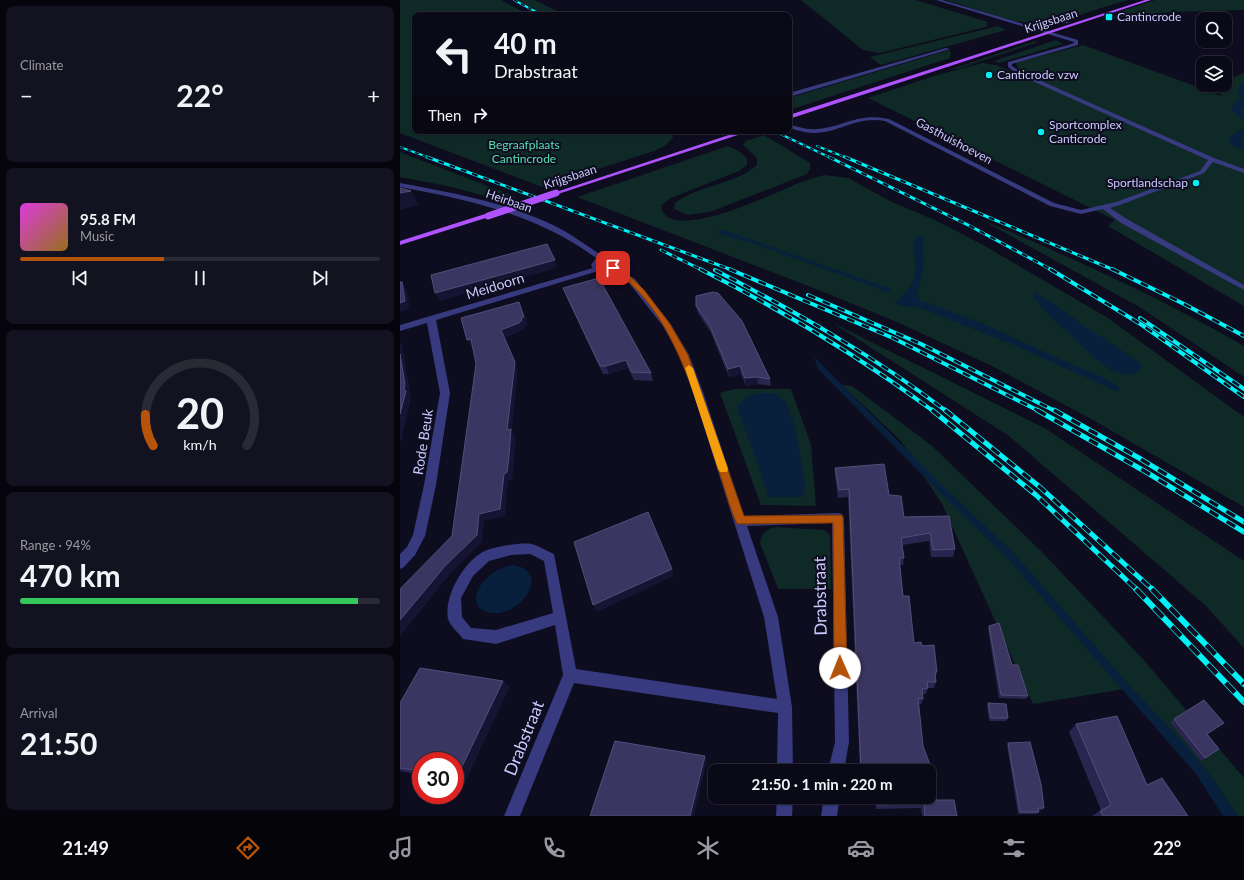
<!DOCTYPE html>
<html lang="en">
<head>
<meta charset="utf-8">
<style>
	:root { --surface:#0a0917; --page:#131220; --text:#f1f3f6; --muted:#999aa1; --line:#2a2a36; --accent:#b45309 }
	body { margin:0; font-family:Lato,sans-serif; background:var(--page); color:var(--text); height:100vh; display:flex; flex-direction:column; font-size:15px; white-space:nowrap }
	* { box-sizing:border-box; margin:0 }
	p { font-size:13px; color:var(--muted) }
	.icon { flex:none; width:22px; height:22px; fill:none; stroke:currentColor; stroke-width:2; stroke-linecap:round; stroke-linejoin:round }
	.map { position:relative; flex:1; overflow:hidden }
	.drawer { display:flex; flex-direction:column; gap:6px; padding:6px; background:#06050d; width:400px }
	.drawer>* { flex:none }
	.banner { position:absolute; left:12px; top:12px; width:380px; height:122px; border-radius:8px; box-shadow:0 1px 3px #0004,0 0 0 1px var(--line); background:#0a0917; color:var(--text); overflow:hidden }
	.tools { position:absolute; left:796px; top:12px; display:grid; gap:8px }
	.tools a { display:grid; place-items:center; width:36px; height:36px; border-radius:8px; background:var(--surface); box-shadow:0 1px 3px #0004,0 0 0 1px var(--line); font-size:20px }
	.speed { position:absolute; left:12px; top:752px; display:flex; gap:8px; font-size:20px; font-weight:700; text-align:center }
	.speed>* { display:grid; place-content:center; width:52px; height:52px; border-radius:50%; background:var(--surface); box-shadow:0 1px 3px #0004,0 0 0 1px var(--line); line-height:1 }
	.speed .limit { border:6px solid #d22; background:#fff; color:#111 }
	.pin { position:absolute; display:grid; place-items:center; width:34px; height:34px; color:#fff; margin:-17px; border-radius:8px; box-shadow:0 2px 6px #0006 }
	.me { position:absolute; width:44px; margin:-22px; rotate:359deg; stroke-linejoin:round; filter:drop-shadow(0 0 3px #0008) }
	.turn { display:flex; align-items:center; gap:14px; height:84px; padding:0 16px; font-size:18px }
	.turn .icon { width:52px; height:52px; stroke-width:2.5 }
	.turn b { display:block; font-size:28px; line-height:34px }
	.then { display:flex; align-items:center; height:38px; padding:0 16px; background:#0003; gap:8px; font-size:15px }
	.big { font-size:30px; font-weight:700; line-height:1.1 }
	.drawer .widget { flex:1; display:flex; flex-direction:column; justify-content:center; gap:6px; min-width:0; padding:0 14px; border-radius:8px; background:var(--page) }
	.drawer .dial { align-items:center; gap:0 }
	.dial svg { height:104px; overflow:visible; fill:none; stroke:var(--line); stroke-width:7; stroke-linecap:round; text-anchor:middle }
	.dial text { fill:var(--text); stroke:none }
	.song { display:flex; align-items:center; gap:12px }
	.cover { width:48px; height:48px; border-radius:6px; background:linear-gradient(135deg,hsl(300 70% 55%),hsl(40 70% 35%)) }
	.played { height:4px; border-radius:2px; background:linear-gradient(90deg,var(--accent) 40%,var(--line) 40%) }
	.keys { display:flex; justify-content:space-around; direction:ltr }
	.heat { display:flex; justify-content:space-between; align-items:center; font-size:22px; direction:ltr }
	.charge { height:6px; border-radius:3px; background:linear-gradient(90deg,#34c759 94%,var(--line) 0) }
	.trip { position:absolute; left:308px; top:764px; width:228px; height:40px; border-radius:8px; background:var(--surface); box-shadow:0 1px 3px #0004,0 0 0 1px var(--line); font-weight:700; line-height:40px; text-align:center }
	.tab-bar { display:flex; height:64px; justify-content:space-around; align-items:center; background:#040409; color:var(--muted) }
	.tab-bar .icon { width:28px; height:28px }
	.tab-bar .current { color:var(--accent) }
	.tab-bar b { font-size:18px; color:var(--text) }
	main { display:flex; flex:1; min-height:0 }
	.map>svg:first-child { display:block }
	.green { fill:#0f2926 }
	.water { fill:#08203c }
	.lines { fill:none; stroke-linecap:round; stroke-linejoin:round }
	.street { fill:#373a7f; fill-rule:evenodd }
	.primary { fill:#af52ff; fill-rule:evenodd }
	.rail-far4-casing { stroke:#00f2f6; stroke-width:2 }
	.rail-far3-casing { stroke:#00f2f6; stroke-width:3 }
	.rail-far2-casing { stroke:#00f2f6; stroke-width:4 }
	.rail-far1-casing { stroke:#00f2f6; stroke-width:5 }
	.rail-casing { stroke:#00f2f6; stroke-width:6 }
	.rail-far4 { stroke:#0e0c1f; stroke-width:1.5; stroke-dasharray:4; stroke-linecap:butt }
	.rail-far3 { stroke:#0e0c1f; stroke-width:2; stroke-dasharray:6; stroke-linecap:butt }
	.rail-far2 { stroke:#0e0c1f; stroke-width:2.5; stroke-dasharray:8; stroke-linecap:butt }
	.rail-far1 { stroke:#0e0c1f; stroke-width:3.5; stroke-dasharray:10; stroke-linecap:butt }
	.rail { stroke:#0e0c1f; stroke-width:4.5; stroke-dasharray:13; stroke-linecap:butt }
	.primary-bridge { stroke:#af52ff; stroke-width:7 }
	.wall { fill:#29254e }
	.shaded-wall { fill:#171333 }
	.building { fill:#3b3661; stroke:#524e7a }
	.route { fill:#b45309; stroke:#753606 }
	.slow { fill:#f59e0b }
	.poi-dot { fill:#00f2f6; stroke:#0e0c1f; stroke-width:1.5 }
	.labels { text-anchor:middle; stroke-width:4; stroke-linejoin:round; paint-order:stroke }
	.far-poi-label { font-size:12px; fill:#cccbff; stroke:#0e0c1f; text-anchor:start }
	.far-street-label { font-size:12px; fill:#cccbff; stroke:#0e0c1f }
	.far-park-label { font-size:12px; fill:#56e0b1; stroke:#0e0c1f }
	.street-label { font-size:14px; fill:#cccbff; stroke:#0e0c1f }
	.near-street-label { font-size:17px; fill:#cccbff; stroke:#0e0c1f }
</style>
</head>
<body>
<main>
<section class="drawer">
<div class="widget"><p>Climate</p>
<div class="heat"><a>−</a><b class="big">22°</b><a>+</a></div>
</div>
<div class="widget">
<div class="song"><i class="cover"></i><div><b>95.8 FM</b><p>Music</p></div></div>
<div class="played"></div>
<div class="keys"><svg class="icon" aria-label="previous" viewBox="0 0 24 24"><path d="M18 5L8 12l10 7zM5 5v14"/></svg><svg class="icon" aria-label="pause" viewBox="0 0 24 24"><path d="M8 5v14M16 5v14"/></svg><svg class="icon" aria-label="next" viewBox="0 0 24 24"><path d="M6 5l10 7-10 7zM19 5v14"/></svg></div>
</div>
<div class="widget dial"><svg viewBox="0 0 100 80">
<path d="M14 69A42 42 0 1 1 86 69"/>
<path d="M14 69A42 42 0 0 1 8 45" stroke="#b45309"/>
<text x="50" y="56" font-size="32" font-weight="700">20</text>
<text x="50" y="72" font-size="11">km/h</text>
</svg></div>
<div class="widget"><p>Range · 94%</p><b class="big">470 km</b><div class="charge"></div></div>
<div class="widget"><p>Arrival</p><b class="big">21:50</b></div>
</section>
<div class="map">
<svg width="844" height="816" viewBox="0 0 844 816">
	<rect width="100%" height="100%" fill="#0e0c1f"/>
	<g class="green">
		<path d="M0,0h101l28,15h-114v116h258v6l-7,8 -12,6 -112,36 -142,-54z"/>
		<path d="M118,0h16l32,15h-19z"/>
		<path d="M401,0h115l72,22 -2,5 -106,26 -17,-3z"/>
		<path d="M546,0h183c-25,6 -49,16 -73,22 -36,7 -76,-12 -110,-22z"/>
		<path d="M755,0h89v10l-74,2 -62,7 16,-6 -6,-1z"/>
		<path d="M598,26l8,4 -125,35 -11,-8z"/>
		<path d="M656,40l7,4 -64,19 -5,-2z"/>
		<path d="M635,41l3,1 -77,26 -12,2z"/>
		<path d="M683,45l139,51 -4,-9 3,-2h4v-4l19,-8v233l-136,-80 7,-6 -247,-122 66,-22 49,-13 13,2 17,7 6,-1 -3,-7 2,-2z"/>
		<path d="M549,50l2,3 -1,5 -161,52v-12z"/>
		<path d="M364,135l46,28v6l-3,5 -97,38 -22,3 -14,-6 1,-6c24,-18 59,-18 82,-38v-7l-14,-13 3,-4z"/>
		<path d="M328,146c8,3 14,7 19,13v6l-8,6 -68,27 -10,7c4,43 120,-15 140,-23l23,-7 24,3 44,24 45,19 48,25 123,72 136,99v90l-151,-87 -101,-54 -93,-43 -78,-32 -244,-94z"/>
		<path d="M0,152l116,45 -13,4 -51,-14 -52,-10z"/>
		<path d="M580,219c90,38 179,78 264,127v31l-103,-69z"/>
		<path d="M431,322l215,107 198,132v87l-39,-43 -196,-169z"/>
		<path d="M442,385l10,1 79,59 111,107 99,105 103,121v38h-6c-31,-48 -68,-88 -107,-128l-98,16 -91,-200 -41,-63z"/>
		<path d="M334,389h57l20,56 5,61 -55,-1 -41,-112z"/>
		<path d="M376,527l48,3 6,5 1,54h-53l-18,-46c1,-9 7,-15 16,-16z"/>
	</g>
	<g class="water">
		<path d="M844,81v26l-4,5 4,4v5l-12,-10 1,-8 8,-4 -3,-10z"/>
		<path d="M844,128v8l-3,5 3,9 -12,-5 -4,-7z"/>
		<path d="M323,230l166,58 2,3 -4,1 -8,-3 -121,-44 -41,-12 1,-2z"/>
		<path d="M517,235l6,2c-1,9 1,19 0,29 0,12 -7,22 -4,34l65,24 78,36 45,19 13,9 -2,4 -102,-46 -96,-38 -18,-2 -7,-3c9,-9 18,-17 20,-29 2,-12 -5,-28 2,-39z"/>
		<path d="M633,292l22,12 25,19 62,41 -2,6 -6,5 -19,-2 -17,-12 -50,-47 -14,-16z"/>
		<path d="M414,357l137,137 61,57 119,136 50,53 24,28 33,48h-15l-27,-42 -187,-214 -66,-64 -125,-127z"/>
		<path d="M358,393h16l12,9 10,28 9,55 -2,12h-34l-32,-90 8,-9z"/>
		<path d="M113,565c40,6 7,52 -21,48 -34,-5 -8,-45 21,-48z"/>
	</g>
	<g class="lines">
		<g class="street">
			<path d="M536,0h6l136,40v5l-66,19v2l9,6 193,86 30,11v4l-31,-11 -9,11 -84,32 -10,3 17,11 117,66v5l-123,-67 -18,-14 -22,5 -31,-8 -165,-85c-29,-5 -45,12 -71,12 -9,0 -17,-3 -25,-5v-4c9,3 18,6 27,5 28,-2 42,-17 73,-10l165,84 27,7 35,-8 84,-31 8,-11 -191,-86 -9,-7v-5l60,-17 6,-2v-1z"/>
			<path d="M667,21l2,2 -40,1 -2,-1z"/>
			<path d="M546,48l4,1 -161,48v-4z"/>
			<path d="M0,183c54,10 110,20 159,45 15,8 28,18 42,27 6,3 13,-1 20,4v6l-3,3 17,11 35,44 19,32 14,37 41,124 94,-3 4,1 2,4 5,224 -5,29h-16l7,-29 -3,-219 -85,3 31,91 14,90 1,64h-16l1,-58 -204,-30 -54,133h-16l59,-141 -8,-50 -59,19 -33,-5c-4,-6 -13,-13 -15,-20 -4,-22 14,-54 33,-66 9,-6 40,-11 51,-9 7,2 15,7 22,10l22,115 201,30 -13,-82 -71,-225 -14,-37 -16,-29 -34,-43 -18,-13 -13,1 -162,49 14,73 -14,92 -11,51 -10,19 -11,12 -4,2v-15l7,-7 6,-12 11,-50 16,-92 -13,-70 -27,8v-6l193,-57 -2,-3 5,-7c-59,-43 -125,-58 -196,-71zM209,260l5,2 -1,2 -5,3h-8l-1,-2 4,-4zM130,554l14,7 9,52 -57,17 -25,-2 -9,-11 -1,-19 12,-22 16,-15 22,-6z"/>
			<path d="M377,797h16l-1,19h-16z"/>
			<path d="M424,797h16l-3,19h-16z"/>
		</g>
		<g class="primary">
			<path d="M745,0h6l-362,119v-4z"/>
			<path d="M341,131h9l-192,63 -5,-1z"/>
			<path d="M85,214l7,2 -92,29v-4z"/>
		</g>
		<defs>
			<g id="rail-far4">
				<path d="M114,0l28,15"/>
				<path d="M374,131l57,27"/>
				<path d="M417,146l30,12"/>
				<path d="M0,147l30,11"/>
			</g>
			<g id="rail-far3">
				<path d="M27,157l305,113"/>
				<path d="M429,157l141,69 82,44"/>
				<path d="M445,157l269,113"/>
				<path d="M261,250l41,20"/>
			</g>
			<g id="rail-far2">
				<path d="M300,269c82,41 160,88 233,142"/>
				<path d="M329,269l164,69 146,73"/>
				<path d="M650,269l92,56 102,72"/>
				<path d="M712,269l72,35 60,32"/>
				<path d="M315,270c81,42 159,86 231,141"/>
				<path d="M408,295l113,49 134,67"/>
				<path d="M740,318l104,71"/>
			</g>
			<g id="rail-far1">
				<path d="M532,410l104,85 101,95"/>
				<path d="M545,410l96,78 112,102"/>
				<path d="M637,410l109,62 98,60"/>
				<path d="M654,410l85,48 105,64"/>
			</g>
			<g id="rail">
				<path d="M736,589l108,113"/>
				<path d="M752,589l92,95"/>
			</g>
		</defs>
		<use href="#rail-far4" class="rail-far4-casing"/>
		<use href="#rail-far3" class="rail-far3-casing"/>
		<use href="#rail-far2" class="rail-far2-casing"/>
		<use href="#rail-far1" class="rail-far1-casing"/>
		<use href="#rail" class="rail-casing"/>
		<use href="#rail-far4" class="rail-far4"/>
		<use href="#rail-far3" class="rail-far3"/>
		<use href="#rail-far2" class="rail-far2"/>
		<use href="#rail-far1" class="rail-far1"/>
		<use href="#rail" class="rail"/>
		<path class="primary-bridge" d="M88,216l68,-23"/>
	</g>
	<g class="wall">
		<path d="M163,288l88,85 2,8 -19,-1 -6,-12 -19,6h-6l-37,-78z"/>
		<path d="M296,306l74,73 1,7 -13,-2 -12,2 -5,-12 -12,3 -18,-44 -13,-20z"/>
		<path d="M435,468l54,27 15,22 45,-1 6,33 -2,8h-22l-2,-16 -27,4 2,13 -1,7h-3l3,31 11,47 8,3 15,26 -1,4v6l-2,6h-6l-2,6h-3v5l-2,5h-2l4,42 13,54 21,16h-35l-1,-8 -45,1v-7h-14v-5h67v-26h-69l-12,-274 -10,1 -3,-22z"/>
		<path d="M589,626l39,70 -2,3 -27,-1 -11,-69z"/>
		<path d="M103,681l6,6 -44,95 -10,-2v-19h-34v14l-21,-4v-68z"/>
		<path d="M588,703l20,15 -2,3h-17l-2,-15z"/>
		<path d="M774,719l33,15 12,15 -18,12 -31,-39z"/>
		<path d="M676,724l71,61 41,31h-96l9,-6 -32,-78z"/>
		<path d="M608,743l36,65 -2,2h-4l1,2 -3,2h-18l-11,-69z"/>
	</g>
	<g class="shaded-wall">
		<path d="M11,191l8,14 -19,5v-17z"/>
		<path d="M155,260l2,8 -117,33 -5,-8z"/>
		<path d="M2,282l5,8 3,19 -10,3v-9z"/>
		<path d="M119,302l3,7 6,16 -3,1 -4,-8z"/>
		<path d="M122,320l4,8 -3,2 -18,8 13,32 -6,61 4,6 -2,26 -2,17 -4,1 -3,35 -21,5 -2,21 -31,31 -51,63v-16l79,-106 28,-84 -6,-100z"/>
		<path d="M71,339l4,8 -4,1 -4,-8z"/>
		<path d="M0,341l2,4 8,47v4l1,3 -11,46v-31l4,-24 -4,-36z"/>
		<path d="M226,360l2,8 -19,6 -3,-8z"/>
		<path d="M340,366l1,8 -12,3 -1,-8z"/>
		<path d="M357,377l1,7 -12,2 -1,-8z"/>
		<path d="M272,569l2,7 -77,36 -4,-7z"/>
		<path d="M103,681l6,6 -44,95 -8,-5z"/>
		<path d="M305,756l2,5 -13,55h-4z"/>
	</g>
	<g class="building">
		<path d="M0,188l11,3 -11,2z"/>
		<path d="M147,244l8,16 -120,33 -4,-18z"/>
		<path d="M199,278l52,95 -19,-1 -6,-12 -20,6h-6l-37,-78z"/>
		<path d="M0,282h2l3,19 -5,2z"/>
		<path d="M313,292l5,1 24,28 28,58 -13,-2 -12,1 -5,-12 -12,3 -18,-43 -14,-20v-10z"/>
		<path d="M119,302l5,15 -3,1 1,2 -3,3 -18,7 14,32 -8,68 4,-1 -2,27 -2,16 -3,2 -4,35 -21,5 -2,21 -32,31 -45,54v-31l52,-53 24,-172 -5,-25 -4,1 -6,-22z"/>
		<path d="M0,354l5,30 -1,6 2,1 -6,23z"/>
		<path d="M484,464l5,31 12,1 3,21 45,-1 6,33 -22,1 -3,-17 -29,5 3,20h-5l4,38h6l5,47 7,-1 1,4 12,-1 3,27h-2l1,10h-9l1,6 -6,1 1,10 -5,-1 5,48 12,32 1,22h18l3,16h-32l-1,-12 -47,1v-7h-14v-1h66v-26h-68l-12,-282 -10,1 -4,-22z"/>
		<path d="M248,512l24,57 -79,36 -19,-63z"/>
		<path d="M599,623l13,42h6l10,31 -27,-1 -12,-69z"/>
		<path d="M20,668l83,13 -46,96h-2v-16h-34v10l-21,-3v-65z"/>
		<path d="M804,700l20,23 -17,11 12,15 -14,9 -31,-39z"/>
		<path d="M588,703l18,1 2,14h-17z"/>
		<path d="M717,716l30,69 15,-7 26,38h-85l-3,-5 11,-6 -35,-81z"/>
		<path d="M215,741l90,15 -15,60h-100z"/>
		<path d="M630,742l11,42 3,24h-6l1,4h-19l-12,-69z"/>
	</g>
	<path class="route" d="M210,266h5l12,7 17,17 26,34 18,31 56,161 98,-1 1,3 4,150 -2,4 -5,2 -4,-2 -2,-4 -1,-145 -96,1c-6,-13 -10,-27 -14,-40 -23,-68 -46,-177 -113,-215z"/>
	<path class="slow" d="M289,365l4,3 35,101 -1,3h-7l-2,-3 -33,-101z"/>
	<g class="poi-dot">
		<rect x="705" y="13" width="8" height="8" rx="2"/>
		<circle cx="589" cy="75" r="4"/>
		<circle cx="641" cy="132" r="4"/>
		<circle cx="796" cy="183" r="4"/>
	</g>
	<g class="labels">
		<g class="far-poi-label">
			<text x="717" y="21">Cantincrode</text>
			<text x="597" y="79">Canticrode vzw</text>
			<text x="649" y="129">Sportcomplex<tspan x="649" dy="14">Canticrode</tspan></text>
			<text x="788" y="187" text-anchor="end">Sportlandschap</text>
		</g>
		<g class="far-street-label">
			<text transform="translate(651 21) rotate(-18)" y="4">Krijgsbaan</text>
			<text transform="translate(554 141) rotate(28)" y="4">Gasthuishoeven</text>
			<text transform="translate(170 177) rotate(-18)" y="4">Krijgsbaan</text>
			<text transform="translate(109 201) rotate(19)" y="4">Heirbaan</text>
		</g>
		<g class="far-park-label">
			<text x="124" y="149">Begraafplaats<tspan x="124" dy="14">Cantincrode</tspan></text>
		</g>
		<g class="street-label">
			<text transform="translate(95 286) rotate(-17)" y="5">Meidoorn</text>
			<text transform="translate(23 442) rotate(-81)" y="5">Rode Beuk</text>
		</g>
		<g class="near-street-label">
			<text transform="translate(420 596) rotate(-91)" y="6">Drabstraat</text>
			<text transform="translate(124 738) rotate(-68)" y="6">Drabstraat</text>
		</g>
	</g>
</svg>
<div class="tools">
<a><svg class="icon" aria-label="search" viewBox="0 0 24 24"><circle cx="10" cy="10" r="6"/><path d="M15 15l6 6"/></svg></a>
<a><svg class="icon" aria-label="layers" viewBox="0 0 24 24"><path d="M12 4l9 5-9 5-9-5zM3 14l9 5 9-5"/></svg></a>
</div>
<div class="speed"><div class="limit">30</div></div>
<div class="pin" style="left:213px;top:268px;background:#d93025"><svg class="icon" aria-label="arrive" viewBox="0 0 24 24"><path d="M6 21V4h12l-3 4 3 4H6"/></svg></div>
<svg class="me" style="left:440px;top:668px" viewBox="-20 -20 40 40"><circle r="19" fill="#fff"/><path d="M0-13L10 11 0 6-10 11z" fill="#b45309"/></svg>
<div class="trip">21:50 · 1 min · 220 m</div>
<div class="banner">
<div class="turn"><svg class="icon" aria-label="left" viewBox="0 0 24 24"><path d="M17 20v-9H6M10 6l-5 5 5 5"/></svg><div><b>40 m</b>Drabstraat</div></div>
<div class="then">Then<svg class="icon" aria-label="right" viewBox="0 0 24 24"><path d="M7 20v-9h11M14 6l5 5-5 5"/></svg></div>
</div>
</div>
</main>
<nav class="tab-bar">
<b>21:49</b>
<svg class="icon current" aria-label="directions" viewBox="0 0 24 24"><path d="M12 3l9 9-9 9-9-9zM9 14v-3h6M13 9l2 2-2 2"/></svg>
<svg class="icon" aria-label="music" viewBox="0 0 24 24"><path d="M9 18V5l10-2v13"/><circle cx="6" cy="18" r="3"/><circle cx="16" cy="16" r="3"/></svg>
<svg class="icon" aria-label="phone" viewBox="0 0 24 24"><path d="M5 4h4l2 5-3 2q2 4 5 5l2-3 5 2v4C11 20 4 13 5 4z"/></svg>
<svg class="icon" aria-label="climate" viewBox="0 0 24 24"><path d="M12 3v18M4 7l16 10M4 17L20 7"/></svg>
<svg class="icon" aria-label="car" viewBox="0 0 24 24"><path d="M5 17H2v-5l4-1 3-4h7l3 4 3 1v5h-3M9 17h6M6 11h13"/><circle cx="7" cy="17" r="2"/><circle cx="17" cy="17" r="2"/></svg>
<svg class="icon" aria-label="filters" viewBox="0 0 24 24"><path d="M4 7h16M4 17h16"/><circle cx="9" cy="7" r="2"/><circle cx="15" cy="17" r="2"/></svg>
<b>22°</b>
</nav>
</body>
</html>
